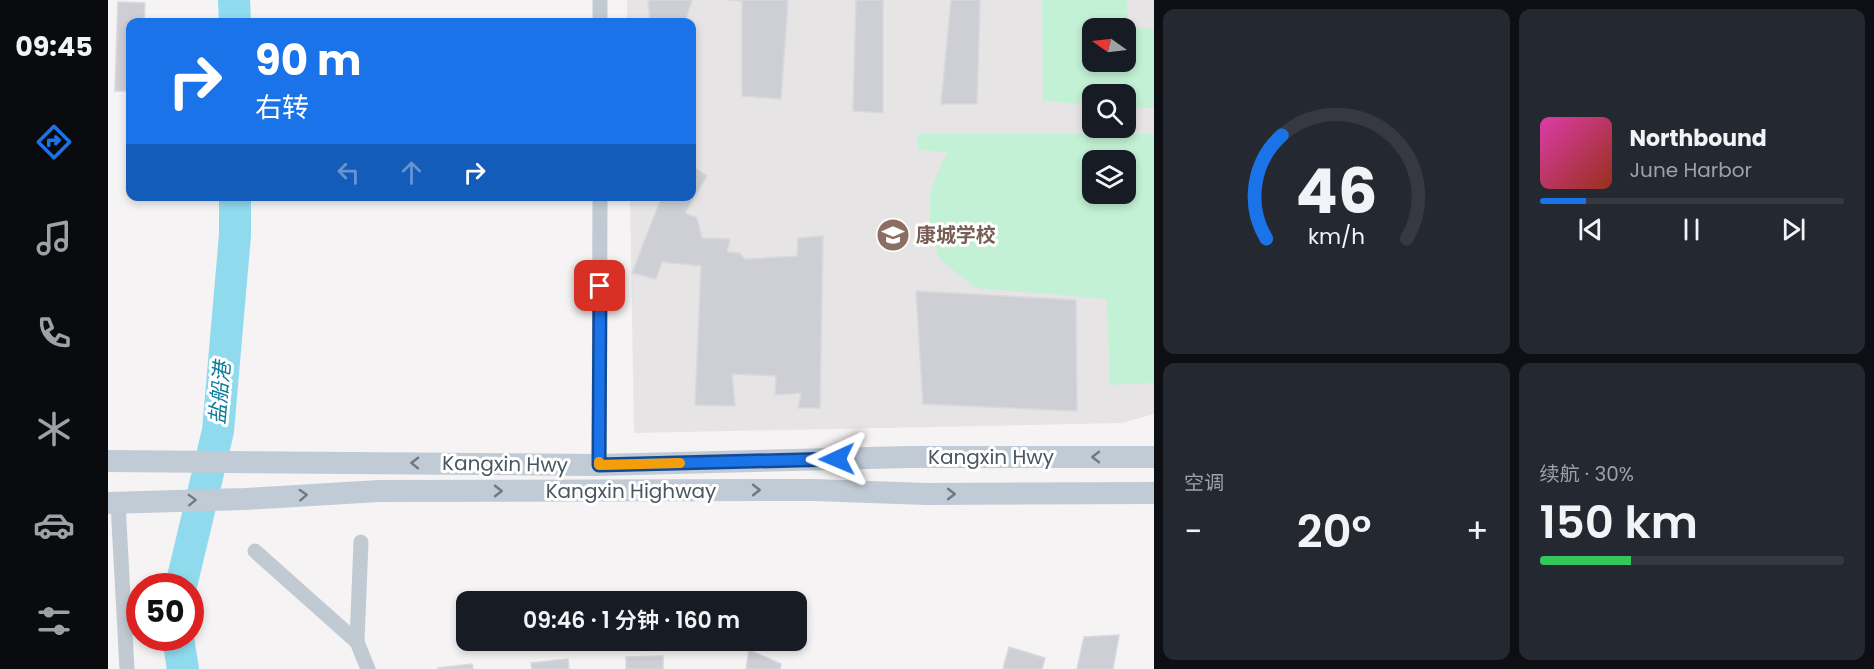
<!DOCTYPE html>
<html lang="zh">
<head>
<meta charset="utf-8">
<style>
	:root { --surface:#171b24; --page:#242831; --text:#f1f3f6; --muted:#9ea1a6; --line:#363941; --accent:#1a73e8 }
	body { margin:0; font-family:Poppins,"Noto Sans SC",sans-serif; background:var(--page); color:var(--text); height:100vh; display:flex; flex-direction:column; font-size:22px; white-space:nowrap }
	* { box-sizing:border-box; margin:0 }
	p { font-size:20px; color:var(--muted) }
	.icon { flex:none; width:33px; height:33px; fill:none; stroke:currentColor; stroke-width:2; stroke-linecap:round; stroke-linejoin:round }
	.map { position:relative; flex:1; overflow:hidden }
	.sheet { display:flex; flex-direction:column; gap:9px; padding:9px; background:#0d0f14; width:720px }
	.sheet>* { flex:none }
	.banner { position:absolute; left:18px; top:18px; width:570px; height:183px; border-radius:12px; box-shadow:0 3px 9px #0003; background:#1a73e8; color:#fff; overflow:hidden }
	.needle { width:39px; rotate:284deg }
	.fabs { position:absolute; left:974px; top:18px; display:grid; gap:12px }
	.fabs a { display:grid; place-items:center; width:54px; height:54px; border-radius:12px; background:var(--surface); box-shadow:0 3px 9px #0003; font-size:30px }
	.speed { position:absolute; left:18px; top:573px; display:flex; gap:12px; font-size:30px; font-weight:700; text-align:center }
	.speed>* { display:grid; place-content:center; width:78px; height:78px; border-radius:50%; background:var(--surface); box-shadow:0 3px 9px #0003; line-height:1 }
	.speed .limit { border:9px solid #d22; background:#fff; color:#111 }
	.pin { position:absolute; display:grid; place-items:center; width:51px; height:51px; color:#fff; margin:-26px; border-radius:12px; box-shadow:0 3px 9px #0006 }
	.me { position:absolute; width:66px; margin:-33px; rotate:269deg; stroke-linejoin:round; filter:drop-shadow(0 0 4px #0008) }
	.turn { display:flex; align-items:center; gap:21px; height:126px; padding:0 30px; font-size:27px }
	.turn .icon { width:78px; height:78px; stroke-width:2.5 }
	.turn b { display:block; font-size:42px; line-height:51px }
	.lanes { display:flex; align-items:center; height:57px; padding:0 30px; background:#0003; justify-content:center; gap:30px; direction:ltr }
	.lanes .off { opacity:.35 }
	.big { font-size:45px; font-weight:600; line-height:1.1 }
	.sheet .widget { flex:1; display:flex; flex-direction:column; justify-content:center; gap:9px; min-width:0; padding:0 21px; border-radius:12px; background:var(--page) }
	.sheet .dial { align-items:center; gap:0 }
	.dial svg { height:156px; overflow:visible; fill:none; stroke:var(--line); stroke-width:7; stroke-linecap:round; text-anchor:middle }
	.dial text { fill:var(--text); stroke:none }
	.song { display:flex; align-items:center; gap:18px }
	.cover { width:72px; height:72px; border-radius:9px; background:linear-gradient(135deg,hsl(320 70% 55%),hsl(10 70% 35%)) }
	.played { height:6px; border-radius:3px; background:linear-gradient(90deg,var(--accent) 15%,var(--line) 15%) }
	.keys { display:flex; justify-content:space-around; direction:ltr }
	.heat { display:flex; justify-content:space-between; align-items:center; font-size:33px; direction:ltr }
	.charge { height:9px; border-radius:4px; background:linear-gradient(90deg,#34c759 30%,var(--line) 0) }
	.sheet .tiles { flex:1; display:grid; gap:9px; grid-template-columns:repeat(2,1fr) }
	.trip { position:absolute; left:348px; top:591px; width:351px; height:60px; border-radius:12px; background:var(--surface); box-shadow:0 3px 9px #0003; font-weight:600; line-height:60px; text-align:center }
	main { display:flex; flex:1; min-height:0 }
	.tabs { display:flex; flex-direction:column; width:108px; justify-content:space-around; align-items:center; background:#090b0e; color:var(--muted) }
	.tabs .icon { width:42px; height:42px }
	.tabs .on { color:var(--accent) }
	.tabs b { font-size:27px; color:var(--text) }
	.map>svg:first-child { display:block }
	.education { fill:#e6e4e5; fill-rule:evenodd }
	.green { fill:#c3f1d5; fill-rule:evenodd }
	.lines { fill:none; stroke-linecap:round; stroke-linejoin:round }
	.river { stroke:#90daee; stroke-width:32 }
	.building { fill:#cdcfd5; stroke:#d7d9de; stroke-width:1.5 }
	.minor { stroke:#c1cad2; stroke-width:15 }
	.secondary { stroke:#c1cbd6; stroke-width:22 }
	.oneway { stroke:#6e7984 }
	.route-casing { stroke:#114b97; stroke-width:15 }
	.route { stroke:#1a73e8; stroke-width:10 }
	.slow { stroke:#f59e0b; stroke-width:10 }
	.labels { text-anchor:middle; stroke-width:6; stroke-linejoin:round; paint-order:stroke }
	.education-label { font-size:20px; font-weight:bold; fill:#785e54; stroke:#fff; text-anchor:start }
	.street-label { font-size:20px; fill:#4a5661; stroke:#fff }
	.water-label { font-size:21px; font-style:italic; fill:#0c7c9b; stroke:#fff }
</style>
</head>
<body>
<main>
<nav class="tabs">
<b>09:45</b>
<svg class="icon on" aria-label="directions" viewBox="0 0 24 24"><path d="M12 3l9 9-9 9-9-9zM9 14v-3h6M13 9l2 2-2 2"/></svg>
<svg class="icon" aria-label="music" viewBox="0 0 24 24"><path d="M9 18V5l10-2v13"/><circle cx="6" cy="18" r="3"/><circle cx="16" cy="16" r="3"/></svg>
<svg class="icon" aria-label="phone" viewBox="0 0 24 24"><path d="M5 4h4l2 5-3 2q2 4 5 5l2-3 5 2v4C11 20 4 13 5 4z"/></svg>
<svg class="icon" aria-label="climate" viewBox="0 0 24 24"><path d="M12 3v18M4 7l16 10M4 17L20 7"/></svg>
<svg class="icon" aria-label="car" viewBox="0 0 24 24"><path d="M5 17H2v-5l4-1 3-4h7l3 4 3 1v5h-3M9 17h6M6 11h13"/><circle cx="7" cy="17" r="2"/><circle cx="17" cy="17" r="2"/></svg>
<svg class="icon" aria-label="filters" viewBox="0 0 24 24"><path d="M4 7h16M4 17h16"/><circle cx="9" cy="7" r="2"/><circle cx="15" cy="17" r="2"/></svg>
</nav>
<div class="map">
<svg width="1046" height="669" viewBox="0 0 1046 669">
	<rect width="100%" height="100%" fill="#f5f3f3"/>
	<path class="education" d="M519,0h527v414l-32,9 -488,10 -4,-236 62,-1v-174h-65zM984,28h33v34h-33zM984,94h33v34h-33zM984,160h33v34h-33z"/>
	<g class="green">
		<path d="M934,0h85l1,28 26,1v79l-29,-1v-13h-33v11l-49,-4zM984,28h33v34h-33z"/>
		<path d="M810,134h236v249l-44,2 -3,-86 -131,-11 -37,-29 -9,-35v-31l11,-29 7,-12 -30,-2zM984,160h33v34h-33z"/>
	</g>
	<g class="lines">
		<g class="river">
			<path d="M126,0l1,22"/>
			<path d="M73,586l37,-155 17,-196v-39"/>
			<path d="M70,638l5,31"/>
		</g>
	</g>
	<g class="building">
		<path d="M540,0h44l-6,19 -8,3h-28z"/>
		<path d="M620,0h60l-7,99 -39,-3v-95z"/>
		<path d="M748,0h27v113l-30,-2z"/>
		<path d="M843,0h29l-3,104h-36z"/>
		<path d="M10,2l27,1 -1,19h-14v69h-15z"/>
		<path d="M584,166l15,10 -22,37 12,5 5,20 28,1 -3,13 12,1 6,6 52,-3 1,-18 25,-2 -3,172h-22l3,-15 -26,2 1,-19 -44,-2 3,32 -40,-1 6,-139 -39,-4 -6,17 -24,-6 30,-77h30z"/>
		<path d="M808,291l160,9 1,111 -154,-7z"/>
		<path d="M1011,635l-6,34h-36l7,-32z"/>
		<path d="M901,647l36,11 -3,11h-39z"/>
		<path d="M641,650l32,14 -1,5h-34z"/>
		<path d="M555,656v13h-37v-12z"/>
		<path d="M460,659l1,10h-37l-1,-6z"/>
		<path d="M364,664l1,5h-35v-1z"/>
	</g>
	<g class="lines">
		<g class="minor">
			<path d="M492,22v-22"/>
			<path d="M491,465l1,-269"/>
			<path d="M10,504l9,165"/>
			<path d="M147,551l102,91 11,27"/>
			<path d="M249,642l4,-100"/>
		</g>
		<g class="secondary">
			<path d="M0,461l491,4 309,-8h246"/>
			<path d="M0,503l137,-4 134,-8 435,-1 113,4 227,-1"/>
		</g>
	</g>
	<defs><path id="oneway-chevron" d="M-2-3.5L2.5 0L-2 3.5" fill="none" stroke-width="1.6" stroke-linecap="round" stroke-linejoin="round" transform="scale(1.5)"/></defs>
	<g class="oneway">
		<use href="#oneway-chevron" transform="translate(988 457) rotate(-180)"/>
		<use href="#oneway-chevron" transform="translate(307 463) rotate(-179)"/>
		<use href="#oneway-chevron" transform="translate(648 490)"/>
		<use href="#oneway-chevron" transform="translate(390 491)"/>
		<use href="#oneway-chevron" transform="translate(843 494)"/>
		<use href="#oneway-chevron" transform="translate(195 495) rotate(-3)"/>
		<use href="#oneway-chevron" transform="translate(84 500) rotate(-2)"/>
	</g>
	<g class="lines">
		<defs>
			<path id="route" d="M492,286l-1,179 238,-6"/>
		</defs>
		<use href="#route" class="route-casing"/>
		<use href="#route" class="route"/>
		<path class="slow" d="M491,462v3l81,-2"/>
	</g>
	<defs>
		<symbol id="school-disc" viewBox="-11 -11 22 22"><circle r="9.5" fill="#8d6e63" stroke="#fff"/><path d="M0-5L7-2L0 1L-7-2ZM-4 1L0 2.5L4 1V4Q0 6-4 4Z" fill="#fff"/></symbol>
	</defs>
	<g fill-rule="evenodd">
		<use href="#school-disc" x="766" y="216" width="38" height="38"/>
	</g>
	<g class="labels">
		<g class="education-label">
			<text x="808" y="242">康城学校</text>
		</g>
		<g class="street-label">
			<text x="883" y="464">Kangxin Hwy</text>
			<text transform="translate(397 464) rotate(1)" y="7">Kangxin Hwy</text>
			<text x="523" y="498">Kangxin Highway</text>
		</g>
		<g class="water-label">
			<text transform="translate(112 393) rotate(-85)" y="7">盐船港</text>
		</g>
	</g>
</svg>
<div class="fabs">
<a><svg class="needle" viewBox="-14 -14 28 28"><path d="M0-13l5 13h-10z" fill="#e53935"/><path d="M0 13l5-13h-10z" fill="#9ea1a6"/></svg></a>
<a><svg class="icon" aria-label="search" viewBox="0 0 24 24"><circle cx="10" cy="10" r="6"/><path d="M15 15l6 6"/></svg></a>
<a><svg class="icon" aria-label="layers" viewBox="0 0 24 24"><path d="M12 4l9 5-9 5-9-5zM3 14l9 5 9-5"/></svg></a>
</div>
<div class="speed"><div class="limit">50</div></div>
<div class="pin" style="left:492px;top:286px;background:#d93025"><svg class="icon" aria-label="arrive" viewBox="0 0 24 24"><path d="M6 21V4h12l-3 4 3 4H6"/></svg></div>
<svg class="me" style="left:729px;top:459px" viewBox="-20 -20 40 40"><path d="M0-17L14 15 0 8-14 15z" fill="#1a73e8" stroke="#fff" stroke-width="4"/></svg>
<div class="trip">09:46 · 1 分钟 · 160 m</div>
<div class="banner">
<div class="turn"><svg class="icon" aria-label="right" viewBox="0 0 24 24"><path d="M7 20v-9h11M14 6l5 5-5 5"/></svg><div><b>90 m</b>右转</div></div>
<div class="lanes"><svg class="icon off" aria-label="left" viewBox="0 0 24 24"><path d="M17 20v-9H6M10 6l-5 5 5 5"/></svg><svg class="icon off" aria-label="ahead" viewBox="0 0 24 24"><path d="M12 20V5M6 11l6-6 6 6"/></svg><svg class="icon" aria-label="right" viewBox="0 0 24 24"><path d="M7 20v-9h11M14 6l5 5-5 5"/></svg></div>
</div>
</div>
<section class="sheet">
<div class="tiles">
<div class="widget dial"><svg viewBox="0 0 100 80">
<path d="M14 69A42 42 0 1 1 86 69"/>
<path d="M14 69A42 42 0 0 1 22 16" stroke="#1a73e8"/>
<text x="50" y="56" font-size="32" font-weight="700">46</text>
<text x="50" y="72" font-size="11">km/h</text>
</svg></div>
<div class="widget">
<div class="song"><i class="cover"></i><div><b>Northbound</b><p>June Harbor</p></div></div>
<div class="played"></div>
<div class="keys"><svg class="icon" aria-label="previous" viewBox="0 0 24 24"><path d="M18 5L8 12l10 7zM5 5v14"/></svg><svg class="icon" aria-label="pause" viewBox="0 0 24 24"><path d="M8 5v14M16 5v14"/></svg><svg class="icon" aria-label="next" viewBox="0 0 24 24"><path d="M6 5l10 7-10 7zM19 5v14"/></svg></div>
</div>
<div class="widget"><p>空调</p>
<div class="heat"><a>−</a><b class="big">20°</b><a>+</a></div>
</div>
<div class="widget"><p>续航 · 30%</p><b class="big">150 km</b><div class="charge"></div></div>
</div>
</section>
</main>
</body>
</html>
